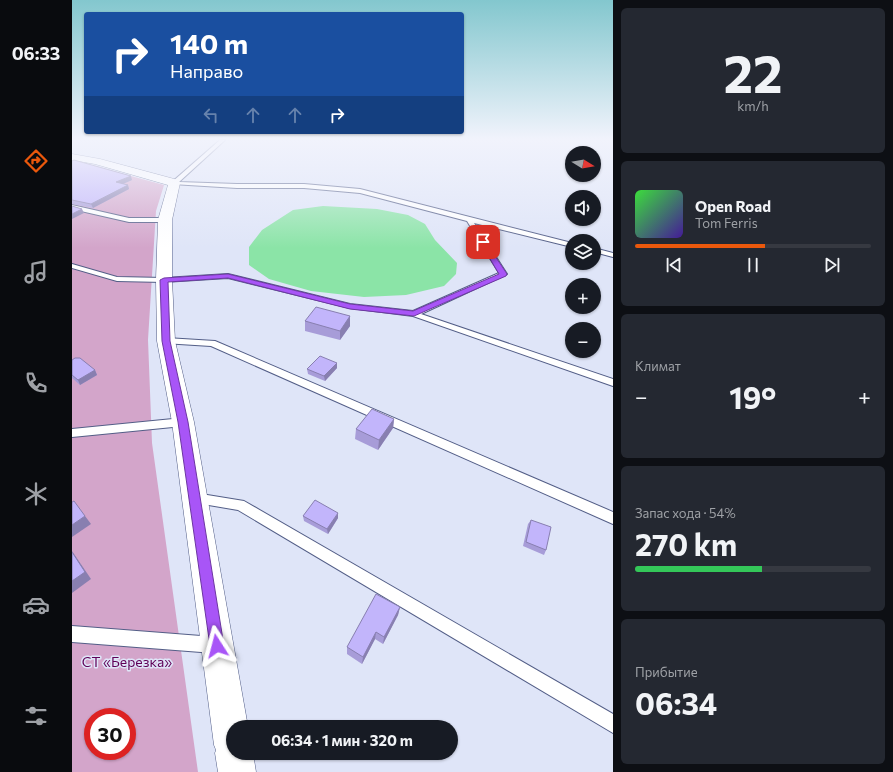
<!DOCTYPE html>
<html lang="ru">
<head>
<meta charset="utf-8">
<style>
	:root { --surface:#171b24; --page:#242831; --text:#f1f3f6; --muted:#9ea1a6; --line:#363941; --accent:#ea580c }
	body { margin:0; font-family:Commissioner,sans-serif; background:var(--page); color:var(--text); height:100vh; display:flex; flex-direction:column; font-size:15px; white-space:nowrap }
	* { box-sizing:border-box; margin:0 }
	p { font-size:13px; color:var(--muted) }
	.icon { flex:none; width:22px; height:22px; fill:none; stroke:currentColor; stroke-width:2; stroke-linecap:round; stroke-linejoin:round }
	.map { position:relative; flex:1; overflow:hidden }
	.details { display:flex; flex-direction:column; gap:8px; padding:8px; background:#0d0f14; width:280px }
	.details>* { flex:none }
	.guide { position:absolute; left:12px; top:12px; width:380px; height:122px; border-radius:4px; box-shadow:0 1px 3px #0004; background:#1a4fa0; color:#fff; overflow:hidden }
	.needle { width:26px; rotate:101deg }
	.fabs { position:absolute; left:493px; top:146px; display:grid; gap:8px }
	.fabs a { display:grid; place-items:center; width:36px; height:36px; border-radius:50%; background:var(--surface); box-shadow:0 1px 3px #0004; font-size:20px }
	.speed { position:absolute; left:12px; top:708px; display:flex; gap:8px; font-size:20px; font-weight:700; text-align:center }
	.speed>* { display:grid; place-content:center; width:52px; height:52px; border-radius:50%; background:var(--surface); box-shadow:0 1px 3px #0004; line-height:1 }
	.speed .limit { border:6px solid #d22; background:#fff; color:#111 }
	.pin { position:absolute; display:grid; place-items:center; width:34px; height:34px; color:#fff; margin:-17px; border-radius:8px; box-shadow:0 2px 6px #0006 }
	.me { position:absolute; width:44px; margin:-22px; rotate:351deg; stroke-linejoin:round; filter:drop-shadow(0 0 3px #0008) }
	.turn { display:flex; align-items:center; gap:14px; height:84px; padding:0 20px; font-size:18px }
	.turn .icon { width:52px; height:52px; stroke-width:2.5 }
	.turn b { display:block; font-size:28px; line-height:34px }
	.lanes { display:flex; align-items:center; height:38px; padding:0 20px; background:#0003; justify-content:center; gap:20px; direction:ltr }
	.lanes .off { opacity:.35 }
	.big { font-size:30px; font-weight:700; line-height:1.1 }
	.details .card { flex:1; display:flex; flex-direction:column; justify-content:center; gap:6px; min-width:0; padding:0 14px; border-radius:6px; background:var(--page) }
	.details .dial { align-items:center; gap:0 }
	.dial b { font-size:52px; line-height:1 }
	.song { display:flex; align-items:center; gap:12px }
	.cover { width:48px; height:48px; border-radius:6px; background:linear-gradient(135deg,hsl(120 70% 55%),hsl(260 70% 35%)) }
	.played { height:4px; border-radius:2px; background:linear-gradient(90deg,var(--accent) 55%,var(--line) 55%) }
	.keys { display:flex; justify-content:space-around; direction:ltr }
	.heat { display:flex; justify-content:space-between; align-items:center; font-size:22px; direction:ltr }
	.charge { height:6px; border-radius:3px; background:linear-gradient(90deg,#34c759 54%,var(--line) 0) }
	.trip { position:absolute; left:154px; top:720px; width:232px; height:40px; border-radius:20px; background:var(--surface); box-shadow:0 1px 3px #0004; font-weight:700; line-height:40px; text-align:center }
	main { display:flex; flex:1; min-height:0 }
	.menu { display:flex; flex-direction:column; width:72px; justify-content:space-around; align-items:center; background:#090b0e; color:var(--muted) }
	.menu .icon { width:28px; height:28px }
	.menu .active { color:var(--accent) }
	.menu b { font-size:18px; color:var(--text) }
	.map>svg:first-child { display:block }
	.green { fill:#d3a5ca; fill-rule:evenodd }
	.water { fill:#8be4a7 }
	.lines { fill:none; stroke-linecap:round; stroke-linejoin:round }
	.service-casing { stroke:#535e87; stroke-width:2 }
	.minor-casing { stroke:#535e87; stroke-width:1 }
	.service { fill:#fff; fill-rule:evenodd }
	.minor { fill:#fff; fill-rule:evenodd }
	.wall { fill:#a79cd8 }
	.shaded-wall { fill:#887fb0 }
	.building { fill:#c2b5fb; stroke:#887fb0 }
	.route { fill:#a855f7; stroke:#6d37a1 }
	.labels { text-anchor:middle; stroke-width:3; stroke-linejoin:round; paint-order:stroke }
	.near-park-label { font-size:14px; fill:#5f0057; stroke:#dfe5f8 }
</style>
</head>
<body>
<main>
<nav class="menu">
<b>06:33</b>
<svg class="icon active" aria-label="directions" viewBox="0 0 24 24"><path d="M12 3l9 9-9 9-9-9zM9 14v-3h6M13 9l2 2-2 2"/></svg>
<svg class="icon" aria-label="music" viewBox="0 0 24 24"><path d="M9 18V5l10-2v13"/><circle cx="6" cy="18" r="3"/><circle cx="16" cy="16" r="3"/></svg>
<svg class="icon" aria-label="phone" viewBox="0 0 24 24"><path d="M5 4h4l2 5-3 2q2 4 5 5l2-3 5 2v4C11 20 4 13 5 4z"/></svg>
<svg class="icon" aria-label="climate" viewBox="0 0 24 24"><path d="M12 3v18M4 7l16 10M4 17L20 7"/></svg>
<svg class="icon" aria-label="car" viewBox="0 0 24 24"><path d="M5 17H2v-5l4-1 3-4h7l3 4 3 1v5h-3M9 17h6M6 11h13"/><circle cx="7" cy="17" r="2"/><circle cx="17" cy="17" r="2"/></svg>
<svg class="icon" aria-label="filters" viewBox="0 0 24 24"><path d="M4 7h16M4 17h16"/><circle cx="9" cy="7" r="2"/><circle cx="15" cy="17" r="2"/></svg>
</nav>
<div class="map">
<svg width="541" height="772" viewBox="0 0 541 772">
	<rect width="100%" height="100%" fill="#dfe5f8"/>
	<path class="green" d="M0,162l22,4 70,19 -8,26 -8,129 4,103 46,329h-126zM21,717h34v34h-34z"/>
	<path class="water" d="M251,206l54,3 31,6 17,9 10,16 22,23 -1,11 -12,12 -38,9 -42,2 -53,-6 -42,-12 -20,-14v-18l13,-17 31,-20z"/>
	<g class="lines">
		<defs>
			<g id="service">
				<path d="M148,140h5l-46,42 58,2h67l56,5 212,54v4l-98,-24 33,51 -86,40 192,65v7l-200,-70 -63,-8 -122,-30 -64,4 -47,-1 -45,-13v-4l45,13 47,1 64,-4 122,30 63,7 86,-38 -32,-52 -107,-28 -56,-5h-67l-65,-4v-2z"/>
				<path d="M0,205l57,13h36l3,2 -3,2h-36l-57,-13z"/>
				<path d="M522,248l19,5v4l-19,-5z"/>
				<path d="M94,338l49,3 398,171v12l-402,-178 -48,-3 -2,-2z"/>
				<path d="M111,418l4,1 1,3 -1,3 -4,1 -111,11v-8z"/>
				<path d="M123,493l49,8 369,213v19l-375,-223 -47,-8 -2,-4 2,-4z"/>
				<path d="M0,626l142,11 6,2 2,6 -2,6 -6,2 -142,-11z"/>
			</g>
			<path id="minor" d="M0,154l28,5 78,21 2,3 -8,37v60l3,61 19,81 54,305h-15v26h20l3,19h-38l-3,-19 1,-3 -2,-5 -42,-323 -15,-81 -1,-61 2,-60 10,-35 -73,-21 -23,-4z"/>
		</defs>
		<use href="#service" class="service-casing"/>
		<use href="#minor" class="minor-casing"/>
		<use href="#service" class="service"/>
		<use href="#minor" class="minor"/>
	</g>
	<g class="wall">
		<path d="M0,161l60,19 -9,4 5,1 1,4 -36,19 -21,-4z"/>
		<path d="M278,316v10l-10,14 -35,-9v-10z"/>
		<path d="M0,360l23,10 2,5 -17,10 -8,-7z"/>
		<path d="M265,368l-12,13 -17,-7 -1,-5z"/>
		<path d="M322,419l-1,9 -15,22 -23,-11 1,-10z"/>
		<path d="M231,516l35,2 -10,16 -24,-13z"/>
		<path d="M459,520l15,30 -2,5 -21,-9 5,-22z"/>
		<path d="M328,607l-2,8 -15,29 -8,-5 -13,25 -15,-10v-7z"/>
	</g>
	<g class="shaded-wall">
		<path d="M59,176l1,4 -14,6 -2,-4z"/>
		<path d="M56,185l1,4 -36,19 -2,-4z"/>
		<path d="M10,209l2,4 -12,6v-5z"/>
		<path d="M278,316v10l-10,14v-9z"/>
		<path d="M265,363v5l-12,13 -1,-5z"/>
		<path d="M23,370l2,5 -17,10 -2,-5z"/>
		<path d="M322,419l-1,9 -15,22 1,-10z"/>
		<path d="M266,513v5l-10,16 -1,-5z"/>
		<path d="M13,516l6,8 -19,13v-12z"/>
		<path d="M0,551l19,28 -19,14z"/>
		<path d="M328,607l-2,8 -15,29 1,-7z"/>
		<path d="M304,632l-1,7 -13,25 1,-7z"/>
	</g>
	<g class="building">
		<path d="M2,160l57,16 -15,6 12,3 -37,19 -19,-4v-39z"/>
		<path d="M0,206l10,3 -10,5z"/>
		<path d="M244,307l34,9 -10,15 -35,-10z"/>
		<path d="M248,356l17,7 -13,13 -17,-7z"/>
		<path d="M3,358h5l15,12 -17,10 -6,-5v-15z"/>
		<path d="M300,409l22,10 -15,21 -23,-11z"/>
		<path d="M243,500l23,13 -11,16 -24,-13z"/>
		<path d="M2,501l11,15 -13,9v-23z"/>
		<path d="M459,520l20,7 -5,23 -20,-8z"/>
		<path d="M0,552l13,20 -13,9z"/>
		<path d="M304,594l24,13 -16,30 -8,-5 -13,25 -16,-10z"/>
	</g>
	<linearGradient id="sky" x2="0" y2="1"><stop stop-color="#83c7ce"/><stop offset="0.56" stop-color="#f1f3fc"/><stop offset="1" stop-color="#f1f3fc" stop-opacity="0"/></linearGradient>
	<rect width="541" height="248" fill="url(#sky)"/>
	<path class="route" d="M408,241h5l22,33 -1,2 -92,40 -64,-7 -122,-31 -60,4 2,59 18,81 36,224 -2,5 -5,2 -5,-2 -2,-5 -32,-224 -16,-81 -2,-61 4,-2 64,-4 122,30 63,7 86,-37 -19,-32z"/>
	<g class="labels">
		<g class="near-park-label">
			<text x="55" y="667">СТ «Березка»</text>
		</g>
	</g>
</svg>
<div class="fabs">
<a><svg class="needle" viewBox="-14 -14 28 28"><path d="M0-13l5 13h-10z" fill="#e53935"/><path d="M0 13l5-13h-10z" fill="#9ea1a6"/></svg></a>
<a><svg class="icon" aria-label="sound" viewBox="0 0 24 24"><path d="M4 9h4l5-4v14l-5-4H4zM17 9q2 3 0 6"/></svg></a>
<a><svg class="icon" aria-label="layers" viewBox="0 0 24 24"><path d="M12 4l9 5-9 5-9-5zM3 14l9 5 9-5"/></svg></a>
<a>+</a>
<a>−</a>
</div>
<div class="speed"><div class="limit">30</div></div>
<div class="pin" style="left:411px;top:242px;background:#d93025"><svg class="icon" aria-label="arrive" viewBox="0 0 24 24"><path d="M6 21V4h12l-3 4 3 4H6"/></svg></div>
<svg class="me" style="left:145px;top:646px" viewBox="-20 -20 40 40"><path d="M0-17L14 15 0 8-14 15z" fill="#a855f7" stroke="#fff" stroke-width="4"/></svg>
<div class="trip">06:34 · 1 мин · 320 m</div>
<div class="guide">
<div class="turn"><svg class="icon" aria-label="right" viewBox="0 0 24 24"><path d="M7 20v-9h11M14 6l5 5-5 5"/></svg><div><b>140 m</b>Направо</div></div>
<div class="lanes"><svg class="icon off" aria-label="left" viewBox="0 0 24 24"><path d="M17 20v-9H6M10 6l-5 5 5 5"/></svg><svg class="icon off" aria-label="ahead" viewBox="0 0 24 24"><path d="M12 20V5M6 11l6-6 6 6"/></svg><svg class="icon off" aria-label="ahead" viewBox="0 0 24 24"><path d="M12 20V5M6 11l6-6 6 6"/></svg><svg class="icon" aria-label="right" viewBox="0 0 24 24"><path d="M7 20v-9h11M14 6l5 5-5 5"/></svg></div>
</div>
</div>
<section class="details">
<div class="card dial"><b>22</b><p>km/h</p></div>
<div class="card">
<div class="song"><i class="cover"></i><div><b>Open Road</b><p>Tom Ferris</p></div></div>
<div class="played"></div>
<div class="keys"><svg class="icon" aria-label="previous" viewBox="0 0 24 24"><path d="M18 5L8 12l10 7zM5 5v14"/></svg><svg class="icon" aria-label="pause" viewBox="0 0 24 24"><path d="M8 5v14M16 5v14"/></svg><svg class="icon" aria-label="next" viewBox="0 0 24 24"><path d="M6 5l10 7-10 7zM19 5v14"/></svg></div>
</div>
<div class="card"><p>Климат</p>
<div class="heat"><a>−</a><b class="big">19°</b><a>+</a></div>
</div>
<div class="card"><p>Запас хода · 54%</p><b class="big">270 km</b><div class="charge"></div></div>
<div class="card"><p>Прибытие</p><b class="big">06:34</b></div>
</section>
</main>
</body>
</html>
